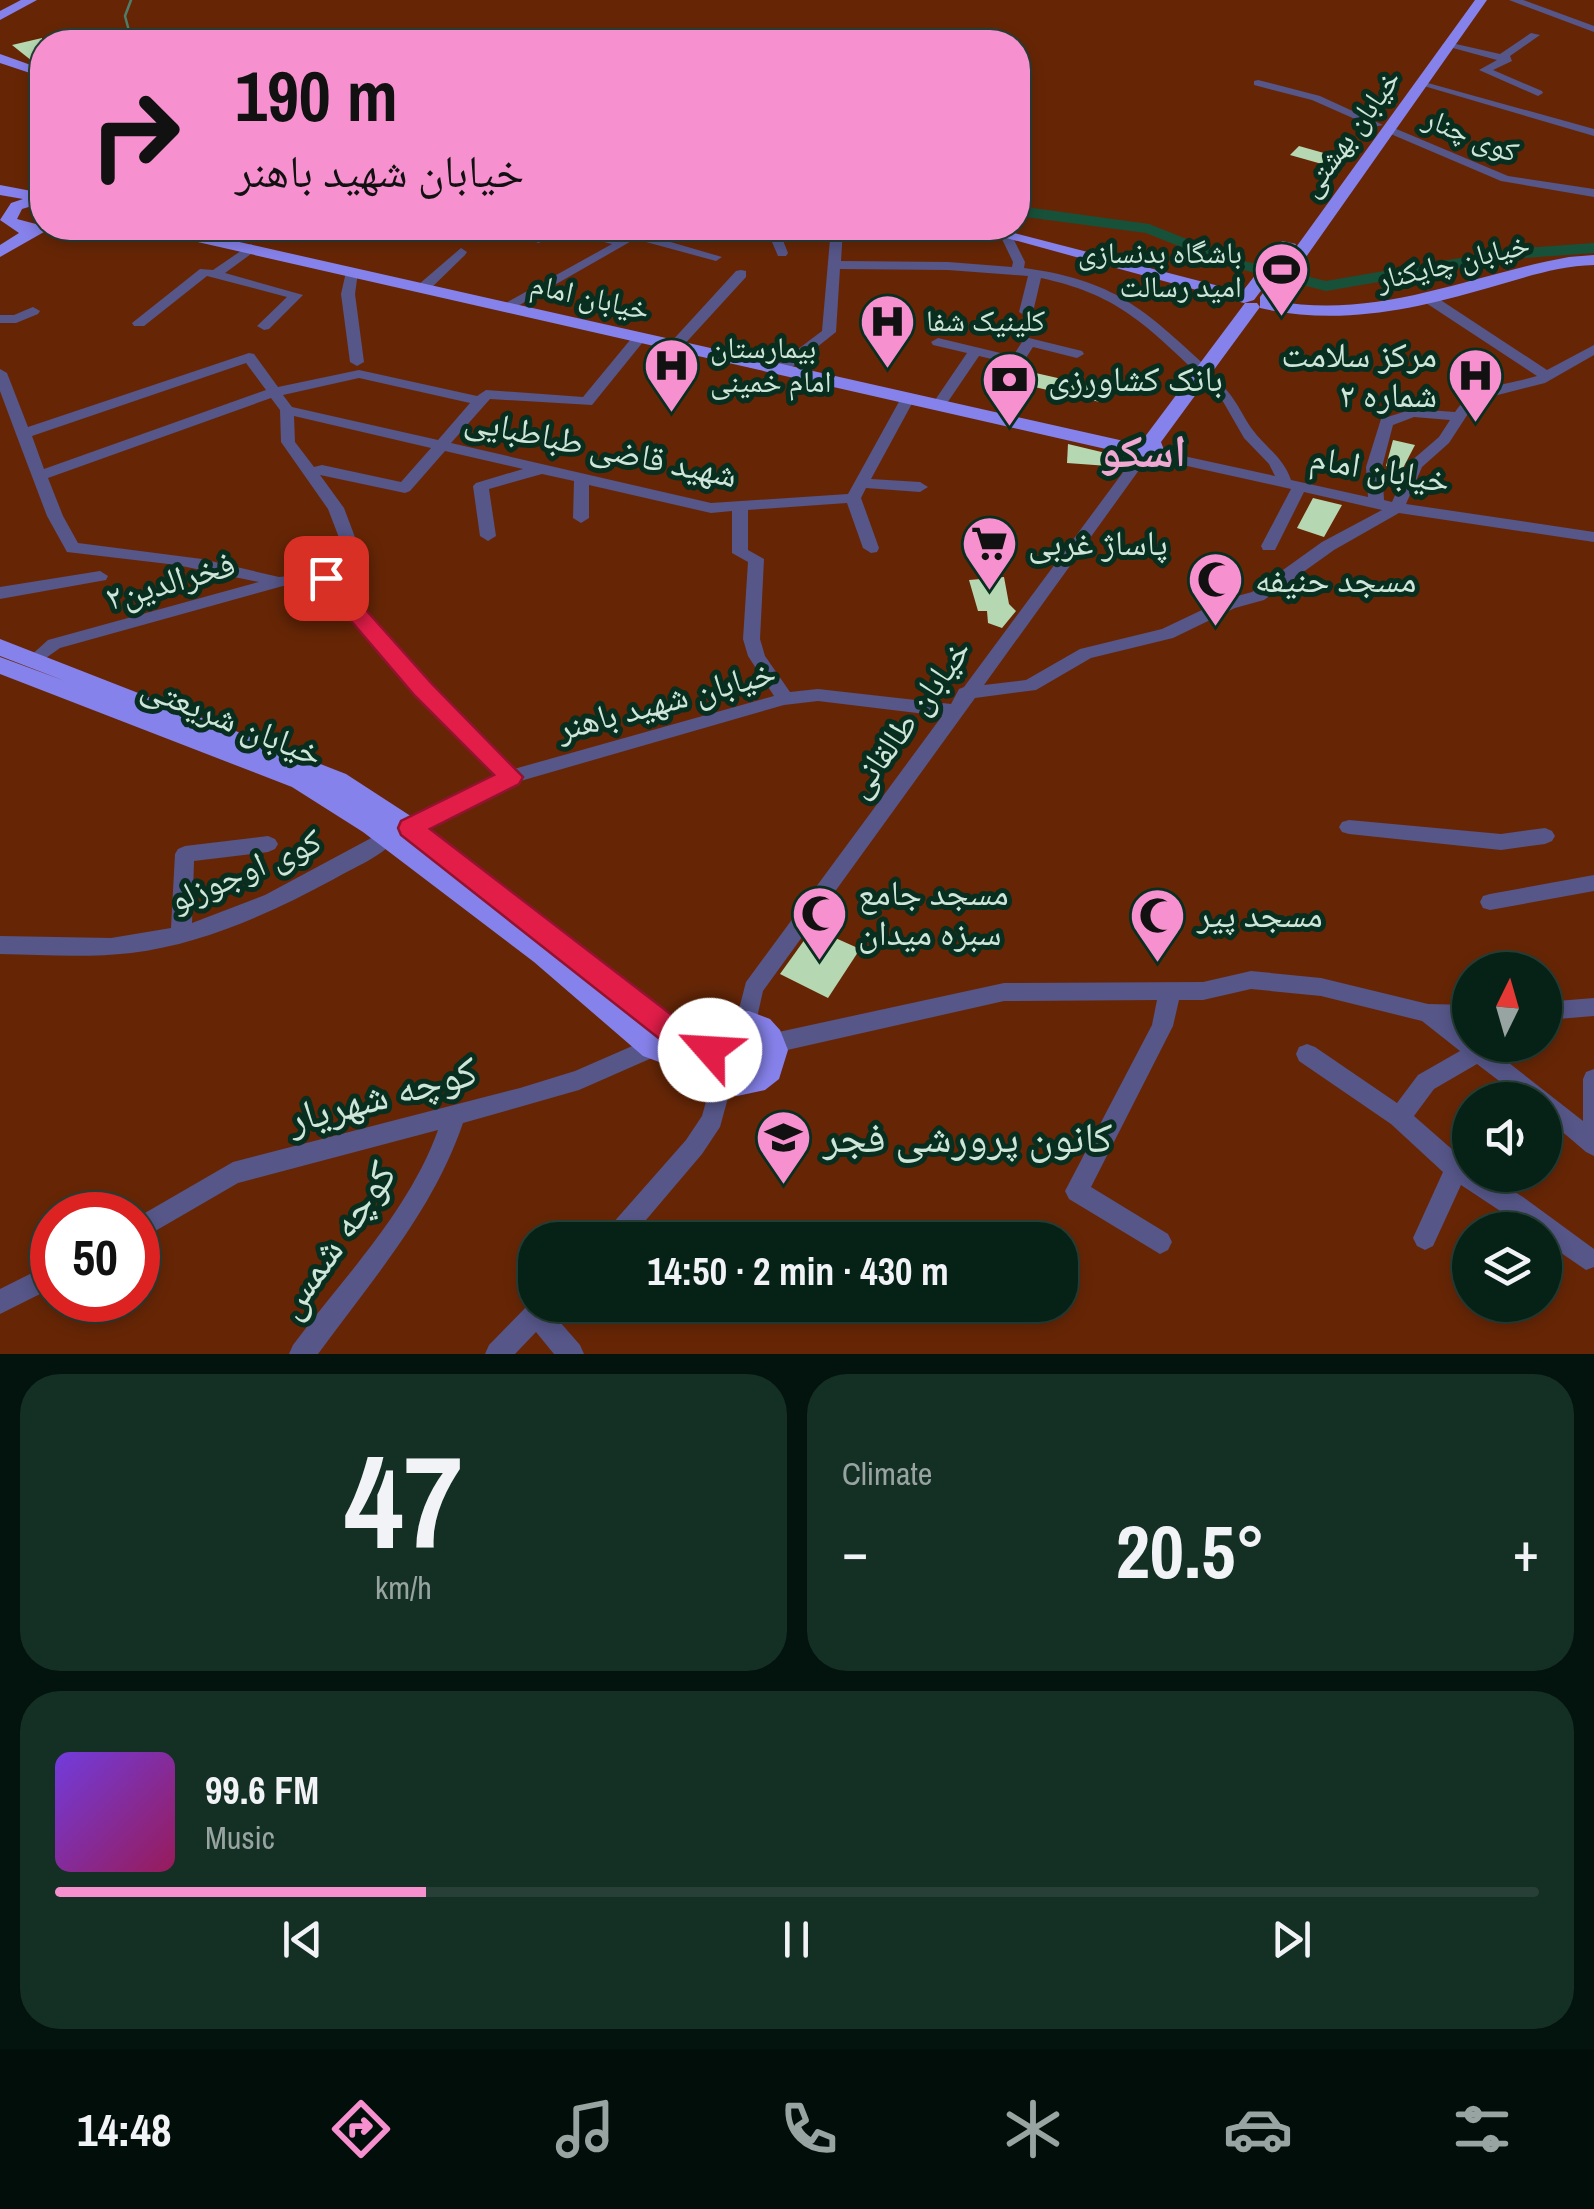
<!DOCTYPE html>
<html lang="en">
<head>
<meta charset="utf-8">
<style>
	:root { --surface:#062217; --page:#142f24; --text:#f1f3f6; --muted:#98a4a1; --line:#273f36; --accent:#f690cf }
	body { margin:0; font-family:"Archivo Narrow","Noto Naskh Arabic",sans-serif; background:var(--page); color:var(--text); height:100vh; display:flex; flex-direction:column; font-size:38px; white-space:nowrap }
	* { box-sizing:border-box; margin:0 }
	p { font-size:32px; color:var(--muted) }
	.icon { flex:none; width:55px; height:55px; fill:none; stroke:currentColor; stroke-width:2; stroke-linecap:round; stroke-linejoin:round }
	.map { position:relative; height:1354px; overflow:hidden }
	.details { display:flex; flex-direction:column; gap:20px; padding:20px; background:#03130d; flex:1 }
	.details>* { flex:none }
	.top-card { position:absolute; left:30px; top:30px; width:1000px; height:210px; border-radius:40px; box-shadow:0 5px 15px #0003,0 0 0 2px var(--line); background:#f690cf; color:#111; overflow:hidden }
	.needle { width:65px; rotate:5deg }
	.buttons { position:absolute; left:1452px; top:952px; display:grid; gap:20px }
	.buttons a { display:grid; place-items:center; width:110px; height:110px; border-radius:50%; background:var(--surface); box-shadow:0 5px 15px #0003,0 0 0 2px var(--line); font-size:50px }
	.speed { position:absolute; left:30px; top:1192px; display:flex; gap:20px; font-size:50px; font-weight:700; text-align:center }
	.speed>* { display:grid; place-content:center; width:130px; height:130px; border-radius:50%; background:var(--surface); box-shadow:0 5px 15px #0003,0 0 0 2px var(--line); line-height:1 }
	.speed .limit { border:15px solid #d22; background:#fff; color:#111 }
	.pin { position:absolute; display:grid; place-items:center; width:85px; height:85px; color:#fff; margin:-42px; border-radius:20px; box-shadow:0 5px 15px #0006 }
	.me { position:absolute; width:110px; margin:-55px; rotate:296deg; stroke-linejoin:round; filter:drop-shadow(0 0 8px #0008) }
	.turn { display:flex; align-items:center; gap:35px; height:210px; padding:0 40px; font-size:45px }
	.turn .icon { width:130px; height:130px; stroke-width:2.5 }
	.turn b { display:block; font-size:70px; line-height:85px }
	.big { font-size:75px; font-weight:700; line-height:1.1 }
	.details .widget { flex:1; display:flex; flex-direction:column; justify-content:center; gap:15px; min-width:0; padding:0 35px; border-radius:40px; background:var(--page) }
	.details .dial { align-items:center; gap:0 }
	.dial b { font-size:130px; line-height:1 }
	.song { display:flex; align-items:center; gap:30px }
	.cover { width:120px; height:120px; border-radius:15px; background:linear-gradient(135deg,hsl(260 70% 55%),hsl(330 70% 35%)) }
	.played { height:10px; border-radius:5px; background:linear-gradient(90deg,var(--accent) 25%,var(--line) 25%) }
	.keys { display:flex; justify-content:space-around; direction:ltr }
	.heat { display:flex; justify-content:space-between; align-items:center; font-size:55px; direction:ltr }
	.details .tiles { flex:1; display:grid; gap:20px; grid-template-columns:1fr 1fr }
	.widget:last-child { grid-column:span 2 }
	.trip { position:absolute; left:518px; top:1222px; width:560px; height:100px; border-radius:40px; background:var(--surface); box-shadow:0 5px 15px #0003,0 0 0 2px var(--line); font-weight:700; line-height:100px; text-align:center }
	.menu { display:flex; height:160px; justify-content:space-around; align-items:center; background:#020e09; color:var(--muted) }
	.menu .icon { width:70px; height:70px }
	.menu .selected { color:var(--accent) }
	.menu b { font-size:45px; color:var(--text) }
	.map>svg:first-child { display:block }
	.green { fill:#662606; fill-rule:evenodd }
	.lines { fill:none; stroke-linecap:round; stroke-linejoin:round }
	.stream { stroke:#4e7e6a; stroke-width:2.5 }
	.river { fill:#17513a; fill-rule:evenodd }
	.building { fill:#b5d8b2 }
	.minor { fill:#565689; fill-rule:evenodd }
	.major { fill:#8682eb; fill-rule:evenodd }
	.route { fill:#e11d48; stroke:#92132f; stroke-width:2.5 }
	.labels { text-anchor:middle; stroke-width:10; stroke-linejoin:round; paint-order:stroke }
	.far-street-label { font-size:30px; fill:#cde6d9; stroke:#082e1f }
	.far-poi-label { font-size:30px; fill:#cde6d9; stroke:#082e1f; text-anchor:start }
	.poi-label { font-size:35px; fill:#cde6d9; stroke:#082e1f; text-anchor:start }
	.street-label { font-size:35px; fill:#cde6d9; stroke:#082e1f }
	.near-street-label { font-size:42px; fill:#cde6d9; stroke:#082e1f }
	.near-poi-label { font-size:42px; fill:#cde6d9; stroke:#082e1f; text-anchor:start }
	.district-label { font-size:45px; font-weight:bold; fill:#efa8d2; stroke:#082e1f }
</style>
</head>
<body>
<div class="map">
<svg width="1594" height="1354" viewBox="0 0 1594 1354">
	<rect width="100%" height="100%" fill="#082e1f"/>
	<path class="green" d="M0,0h1594v1354h-1594zM42,42h976v186h-976zM1470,970h75v75h-75zM1470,1100h75v75h-75zM52,1215h86v85h-86zM1470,1230h75v75h-75zM535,1240h525v65h-525z"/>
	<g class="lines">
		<path class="stream" d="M131,0l-6,16 7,26"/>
		<path class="river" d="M1018,206l131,18 91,36 86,21 186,-32 82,-6v10l-82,6 -186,32 -98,-25 -82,-33 -128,-17z"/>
	</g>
	<g class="building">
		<path d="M42,38v21l-10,2 -20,-16z"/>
		<path d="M1299,146l39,11 -9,9 -39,-11z"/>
		<path d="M1015,368l3,1 88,20 -6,13 -92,-21z"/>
		<path d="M1393,440l22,5 -13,25 -16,-4z"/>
		<path d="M1068,444l46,11 8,12 -55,-4z"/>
		<path d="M1313,498l29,7 -18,32 -27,-9z"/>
		<path d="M1004,577l5,27 7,7 -14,17 -14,-5 -1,-12h-9l-9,-31z"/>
		<path d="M813,928l47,21 -32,49 -48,-24z"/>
	</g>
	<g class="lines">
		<g class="minor">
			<path d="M1509,0h14l71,26v6z"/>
			<path d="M1531,33l9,2 -30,21 2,5 -19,9 49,21 1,2 -5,3 -59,-26 18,-10 -55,-15 5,-3 53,12z"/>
			<path d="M1258,80l62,16 63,29 -10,2 -61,-27 -58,-15v-4z"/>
			<path d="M1417,80l177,49v7l-177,-52z"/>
			<path d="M1386,128h8l114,48 86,13v8l-93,-16 -115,-49z"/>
			<path d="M488,228h19l29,7 8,-7h30l47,11 12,-8 89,26 -6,4 -81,-22 -126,72 -5,-1v-6l108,-60 -56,-14 -17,13z"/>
			<path d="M766,228h12l10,25 -2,3h-8z"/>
			<path d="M831,228h12l-2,33 107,1 64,5 1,-5 -13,-27 10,-3 15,30 -1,6c90,12 120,41 184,100l2,3 -4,3c26,14 31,33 46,55 14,19 31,28 39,51l77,17 -2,-30 15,-48 32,-10 42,3c18,-27 53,-27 82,-36l-111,-73v-6h10l111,73 47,-25v10l-49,28 -59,15 -13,8 -24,37 -27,24 -16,37 188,28v10l-195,-29 -65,37 -70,50 -29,8 -62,30 -82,20 -55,32 -61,8 -212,293 -9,40 -8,2 -8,-2 -3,-7 11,-42 196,-266 -124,-15 -34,4 -267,77 -107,53 -7,-2 -3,-5 3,-5 95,-48 -81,-81 -95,-111 -39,3 -223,62 -24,17 -9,-6 21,-19 211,-58 -82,-17 -110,-13 -20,-36 -31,-82 -16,-43v-22l7,4 21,54 221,-74 5,1 24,33 81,-17 118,26 9,-6 97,7 52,-63 5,-1 7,4 -55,68 -102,-6 -39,44 260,60 137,-9 53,-96 7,-4 5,1 2,3 -44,81 49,3 8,5 -8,5 -54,-4 -5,10 18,50 -2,4 -6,1 -8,-5 -16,-45 -99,7v40l16,9 -4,80 5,17 25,36 28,-3 133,15 8,-15 5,-2 171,-231 5,-2 7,5 -163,226 42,-5 54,-31 82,-20 61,-29 29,-8 70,-50 60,-32 -78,-18 -29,58h-12l-2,-4 30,-57 -140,-31 -2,-3 2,-3 5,-2 119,26 -6,-12 -25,-26 -23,-40 -27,-19 -2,-3 4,-4c-53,-50 -81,-78 -155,-94l-8,34 -7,4 -7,-4 9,-36 -80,-6 -108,-1 -4,63 -49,39h-10v-6l45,-34zM246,363l20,27 -222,79 -12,-33zM359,378l111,25 -32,37 -146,-33 -9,-12zM271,398l9,12 1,32 47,67 20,52 -2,4 -21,7 -46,5 -77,-18 -124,-16 -15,-27 -15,-38zM294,416l137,32 -30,34 -79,-17 -8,2 -19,-25zM1414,417l36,3 -11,17 -29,25 -18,40 -8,-2 -2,-33 11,-42zM445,451l78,18 -47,14 -3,3 7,50 8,5 8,-5 -7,-47 53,-15 32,7 -1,37 8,5 8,-5v-33l122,28 21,-2v42l16,9 -5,77 5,17 26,40 -260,73 -85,-83 -92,-107 21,-6 6,-12 -20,-53 -24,-33 85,18 5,-2z"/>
			<path d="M251,244l6,4 -2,3 -30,22 78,22 -34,34 -5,1 -7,-4 30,-29 -80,-21 -63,50h-10l-2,-3 68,-54 13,1z"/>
			<path d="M461,248l6,4 -2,3 -37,36h-10v-6z"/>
			<path d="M352,268l6,4 -3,22 9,68 -7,4 -7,-4 -9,-68 5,-22z"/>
			<path d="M741,270l5,1v6l-65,71h-10v-6l65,-71z"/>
			<path d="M33,307l7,4 -2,3 -22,9h-16v-8h14z"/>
			<path d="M938,338l75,18 11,-17 5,-1 53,13 2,3 -7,4 -44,-11 -11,17 -5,1 -38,-9 -36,53 -5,1 -7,-4 36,-53 -34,-8 -2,-3z"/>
			<path d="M100,571l8,5 -2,4 -106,19v-12z"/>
			<path d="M1349,820l152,14 44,-6 7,3 3,5 -3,5 -7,3 -44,6 -152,-16 -7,-2 -3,-5 3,-5z"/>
			<path d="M388,829l7,3 3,5c-13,18 -45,31 -64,42 -63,34 -131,65 -203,74 -43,5 -87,2 -131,1v-18l111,2 60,-10 4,-74 3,-5 7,-3 83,-10 7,3 3,5 -3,5 -7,3 -74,9 -2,62 73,-28z"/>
			<path d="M1594,875v16l-104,19 -7,-2 -3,-6 3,-6 7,-2z"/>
			<path d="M1251,971l70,7 107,26 42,1v18h-13l13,10v12h16l97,76v-42l3,-7 8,-3v87l-8,-4 -41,-35v-17h-21l-47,-36 -43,25 -20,27 56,49v10h17l36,22 71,52v18l-8,3 -41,-28v-12h-16l-68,-45 -28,61 -8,4 -8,-4 -4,-8 30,-66 -52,-48 -92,-63 -3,-7 3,-7 8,-3 8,3 82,56 21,-28 42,-24 -38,-30 -101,-25 -70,-7 -48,11h-24l-6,26 -82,161 77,47 4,8 -4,8 -8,4 -91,-55 -4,-8 87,-166 5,-25 -153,1 -230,52 -8,-3 -3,-7 3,-7 8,-3 230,-50 199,-1z"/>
			<path d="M1594,998v18l-49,4v-18z"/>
			<path d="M653,1037l8,3 3,7 -3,7 -82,36 -116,33c-30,88 -91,157 -145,231h-29l4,-9c51,-68 116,-134 145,-215l-200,53 -100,58v-24l95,-55 287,-74 55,-17z"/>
			<path d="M723,1066l8,3 3,7 -14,51 -18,27 -73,86h-28l4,-8 81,-92 16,-24 13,-47z"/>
			<path d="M52,1263v25l-52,26v-25z"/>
			<path d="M535,1298v7h22l-4,9 27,31 4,9h-30l-18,-22 -21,22h-30l4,-9z"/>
		</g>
		<g class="major">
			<path d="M21,0h16l-37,20v-9z"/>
			<path d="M1475,0h12l-212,301c104,19 194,-26 294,-44l25,-2v10c-37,1 -71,13 -106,23 -76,22 -150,38 -228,20v-11z"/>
			<path d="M0,54l42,15v8l-42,-14z"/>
			<path d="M0,185l42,8v10l-20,6 -5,10 34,9 -51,29v-12l19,-12 -19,-13 11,-17 12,-4 -23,-4z"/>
			<path d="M150,228h27l947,213 11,-5 9,2 101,-135h12l3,4 -99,135 5,13c-12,13 -27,9 -42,5l-5,-8 -961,-219z"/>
			<path d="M970,228h25l247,64 40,-51 14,3 -42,56 -10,3z"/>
			<path d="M0,639l346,135 80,52 255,196 24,10 11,-13 21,-8h12l21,8 10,11 8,20 -9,29 -14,11 -28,6 -19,-7 -10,-9 -65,-24 -109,-94 -171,-130 -71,-45 -292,-113v-17l65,24 -65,-25zM738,1035h10l10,9v17l-9,9h-12l-9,-9v-17z"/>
		</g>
	</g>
	<path class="route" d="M326,570l7,3 99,111 91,93 -4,7 -89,45 251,193 41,14 4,9 -6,14 -10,4 -49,-23 -260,-205 -3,-7 3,-7 93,-46 -79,-79 -97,-114v-9z"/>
	<defs>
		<symbol id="stadium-pin" viewBox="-11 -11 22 30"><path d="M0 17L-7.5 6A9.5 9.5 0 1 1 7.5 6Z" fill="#f690cf" stroke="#082e1f"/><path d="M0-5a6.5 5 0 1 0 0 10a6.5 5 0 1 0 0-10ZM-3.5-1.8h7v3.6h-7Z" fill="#111"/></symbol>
		<symbol id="hospital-pin" viewBox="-11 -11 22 30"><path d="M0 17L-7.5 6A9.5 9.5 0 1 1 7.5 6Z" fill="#f690cf" stroke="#082e1f"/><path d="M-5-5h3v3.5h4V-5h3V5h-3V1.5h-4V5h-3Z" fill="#111"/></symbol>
		<symbol id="bank-pin" viewBox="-11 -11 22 30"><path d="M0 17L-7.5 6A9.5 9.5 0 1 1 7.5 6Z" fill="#f690cf" stroke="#082e1f"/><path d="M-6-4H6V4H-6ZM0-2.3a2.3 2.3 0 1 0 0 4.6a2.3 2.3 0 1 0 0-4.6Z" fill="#111"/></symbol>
		<symbol id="supermarket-pin" viewBox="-11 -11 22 30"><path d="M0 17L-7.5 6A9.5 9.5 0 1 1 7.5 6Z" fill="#f690cf" stroke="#082e1f"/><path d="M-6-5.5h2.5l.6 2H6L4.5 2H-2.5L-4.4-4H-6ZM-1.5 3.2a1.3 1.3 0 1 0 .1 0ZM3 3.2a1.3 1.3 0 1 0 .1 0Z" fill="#111"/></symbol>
		<symbol id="mosque-pin" viewBox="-11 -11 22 30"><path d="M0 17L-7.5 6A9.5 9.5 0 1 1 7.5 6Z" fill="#f690cf" stroke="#082e1f"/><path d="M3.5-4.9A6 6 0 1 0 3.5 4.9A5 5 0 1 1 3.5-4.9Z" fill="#111"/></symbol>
		<symbol id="school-pin" viewBox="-11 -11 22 30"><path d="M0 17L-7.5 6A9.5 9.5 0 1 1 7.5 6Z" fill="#f690cf" stroke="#082e1f"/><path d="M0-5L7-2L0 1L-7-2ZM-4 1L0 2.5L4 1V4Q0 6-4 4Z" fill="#111"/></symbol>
	</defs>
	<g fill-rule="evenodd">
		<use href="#stadium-pin" x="1250" y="238" width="63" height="86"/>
		<use href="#hospital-pin" x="856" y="290" width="63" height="86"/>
		<use href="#hospital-pin" x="640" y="334" width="63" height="86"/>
		<use href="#hospital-pin" x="1444" y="344" width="63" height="86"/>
		<use href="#bank-pin" x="978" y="348" width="63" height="86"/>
		<use href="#supermarket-pin" x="958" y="512" width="63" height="86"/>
		<use href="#mosque-pin" x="1184" y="548" width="63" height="86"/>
		<use href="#mosque-pin" x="788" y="882" width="63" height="86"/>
		<use href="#mosque-pin" x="1126" y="884" width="63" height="86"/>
		<use href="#school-pin" x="752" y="1106" width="63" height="86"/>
	</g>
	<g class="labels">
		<g class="far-street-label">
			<text transform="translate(1350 133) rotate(-54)" y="10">خیابان بهشتی</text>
			<text transform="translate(1471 135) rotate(22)" y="10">کوی چنار</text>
			<text transform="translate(1453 262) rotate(-14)" y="10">خیابان چایکنار</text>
			<text transform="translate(590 297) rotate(13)" y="10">خیابان امام</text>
		</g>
		<g class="far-poi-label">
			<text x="1242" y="263" text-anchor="end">باشگاه بدنسازی<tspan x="1242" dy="34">امید رسالت</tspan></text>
			<text x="926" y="331">کلینیک شفا</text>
			<text x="710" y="358">بیمارستان<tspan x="710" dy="34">امام خمینی</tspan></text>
		</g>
		<g class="poi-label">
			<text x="1437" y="367" text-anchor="end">مرکز سلامت<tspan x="1437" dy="40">شماره ۲</tspan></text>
			<text x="1048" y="391">بانک کشاورزی</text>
			<text x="1028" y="555">پاساژ غربی</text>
			<text x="1255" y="592">مسجد حنیفه</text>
			<text x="858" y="905">مسجد جامع<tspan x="858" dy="40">سبزه میدان</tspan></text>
			<text x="1197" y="927">مسجد پیر</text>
		</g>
		<g class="street-label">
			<text transform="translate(601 447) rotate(12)" y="12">شهید قاضی طباطبایی</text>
			<text transform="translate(1380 469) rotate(10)" y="12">خیابان امام</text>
			<text transform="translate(170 581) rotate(-16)" y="12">فخرالدین۲</text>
			<text transform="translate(666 700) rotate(-15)" y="12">خیابان شهید باهنر</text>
			<text transform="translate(908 718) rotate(-54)" y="12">خیابان طالقانی</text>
			<text transform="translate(232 720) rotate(22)" y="12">خیابان شریعتی</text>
			<text transform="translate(245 870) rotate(-23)" y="12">کوی اوجوزلو</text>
		</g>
		<g class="near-street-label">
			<text transform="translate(382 1094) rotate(-15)" y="15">کوچه شهریار</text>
			<text transform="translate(334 1239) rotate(-55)" y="15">کوچه شمس</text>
		</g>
		<g class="near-poi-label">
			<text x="823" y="1152">کانون پرورشی فجر</text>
		</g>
		<g class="district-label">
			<text x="1143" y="467">اسکو</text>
		</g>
	</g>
</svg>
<div class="buttons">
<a><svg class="needle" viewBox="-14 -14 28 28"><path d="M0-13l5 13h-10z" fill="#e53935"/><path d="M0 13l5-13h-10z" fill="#98a4a1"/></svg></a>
<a><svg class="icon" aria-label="sound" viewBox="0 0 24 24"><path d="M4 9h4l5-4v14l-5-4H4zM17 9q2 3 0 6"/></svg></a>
<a><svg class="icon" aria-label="layers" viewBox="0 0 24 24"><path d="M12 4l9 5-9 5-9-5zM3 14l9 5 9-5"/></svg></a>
</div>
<div class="speed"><div class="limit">50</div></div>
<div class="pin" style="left:326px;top:578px;background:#d93025"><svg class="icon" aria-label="arrive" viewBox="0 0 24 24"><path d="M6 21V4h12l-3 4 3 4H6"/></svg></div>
<svg class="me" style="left:710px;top:1050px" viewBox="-20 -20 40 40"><circle r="19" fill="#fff"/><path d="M0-13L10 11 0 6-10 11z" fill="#e11d48"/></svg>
<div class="trip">14:50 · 2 min · 430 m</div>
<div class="top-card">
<div class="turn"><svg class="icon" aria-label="right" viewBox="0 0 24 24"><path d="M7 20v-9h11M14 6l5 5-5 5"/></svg><div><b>190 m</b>خیابان شهید باهنر</div></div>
</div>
</div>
<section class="details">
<div class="tiles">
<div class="widget dial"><b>47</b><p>km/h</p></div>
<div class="widget"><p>Climate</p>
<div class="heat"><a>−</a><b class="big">20.5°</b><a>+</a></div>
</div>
<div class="widget">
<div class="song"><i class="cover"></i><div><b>99.6 FM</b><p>Music</p></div></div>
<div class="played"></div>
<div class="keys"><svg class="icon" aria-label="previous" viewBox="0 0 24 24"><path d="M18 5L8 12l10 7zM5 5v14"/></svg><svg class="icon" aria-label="pause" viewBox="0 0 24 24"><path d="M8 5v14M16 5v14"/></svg><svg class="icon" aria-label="next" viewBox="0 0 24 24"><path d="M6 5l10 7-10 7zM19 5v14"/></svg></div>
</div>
</div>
</section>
<nav class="menu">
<b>14:48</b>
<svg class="icon selected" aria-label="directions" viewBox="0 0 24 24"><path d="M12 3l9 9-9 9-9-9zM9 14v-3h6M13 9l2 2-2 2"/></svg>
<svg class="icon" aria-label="music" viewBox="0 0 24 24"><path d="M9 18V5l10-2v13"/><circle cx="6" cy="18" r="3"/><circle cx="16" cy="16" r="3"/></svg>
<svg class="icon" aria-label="phone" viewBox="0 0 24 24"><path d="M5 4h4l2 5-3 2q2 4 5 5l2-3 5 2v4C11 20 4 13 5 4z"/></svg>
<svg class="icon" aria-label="climate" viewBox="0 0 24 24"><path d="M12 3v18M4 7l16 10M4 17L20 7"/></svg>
<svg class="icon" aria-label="car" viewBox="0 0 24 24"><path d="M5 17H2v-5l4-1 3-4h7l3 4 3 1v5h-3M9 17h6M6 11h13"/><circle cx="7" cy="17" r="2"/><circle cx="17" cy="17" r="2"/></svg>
<svg class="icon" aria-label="filters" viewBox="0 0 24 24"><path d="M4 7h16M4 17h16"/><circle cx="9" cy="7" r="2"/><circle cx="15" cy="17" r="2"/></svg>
</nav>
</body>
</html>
